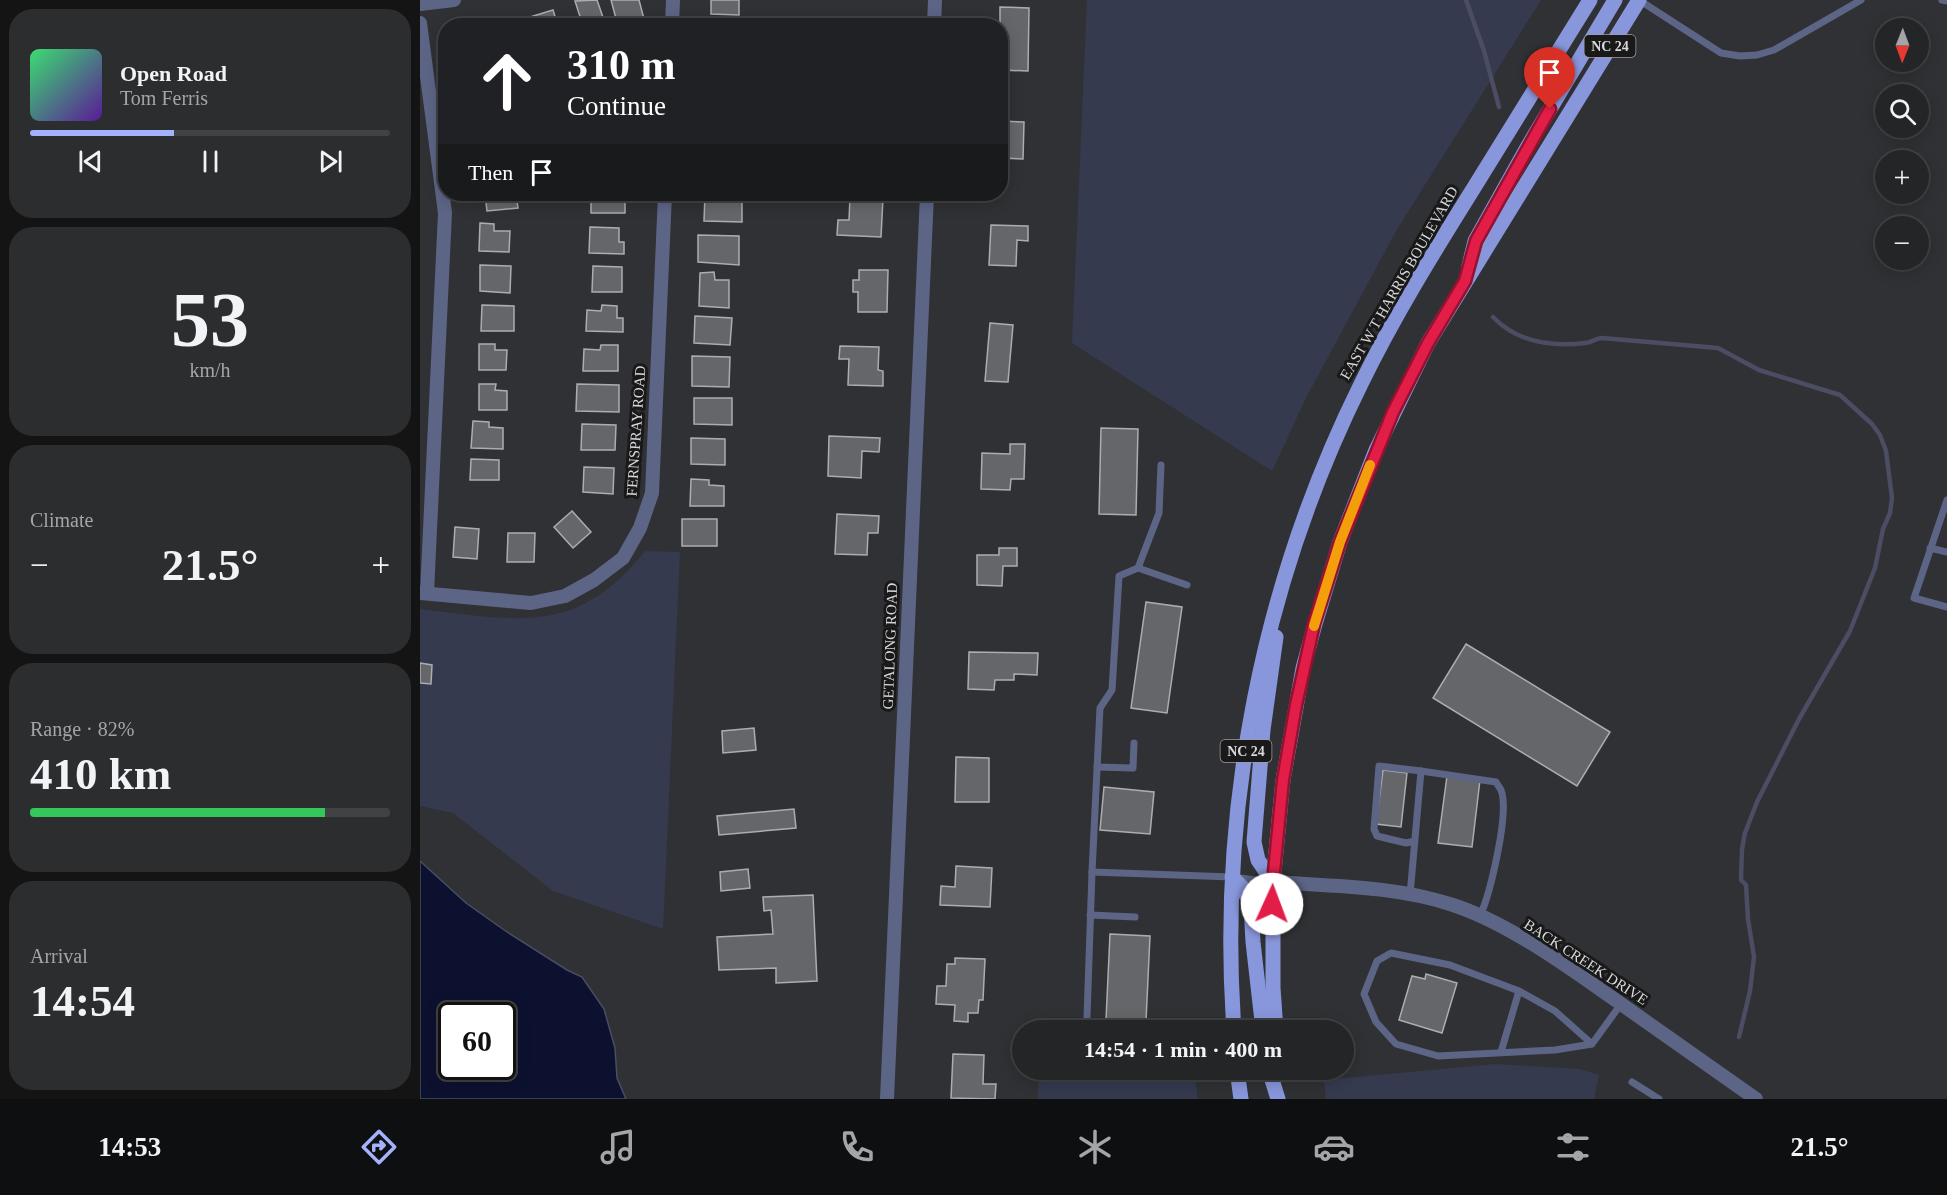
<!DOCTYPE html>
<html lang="en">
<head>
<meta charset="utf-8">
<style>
	:root { --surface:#242527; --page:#2c2d2f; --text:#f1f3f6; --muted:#a3a5a7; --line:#414244; --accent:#a2b2fd }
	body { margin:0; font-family:Georgia,serif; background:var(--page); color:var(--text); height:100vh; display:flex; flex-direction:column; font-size:22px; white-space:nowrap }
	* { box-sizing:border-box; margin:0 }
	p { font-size:20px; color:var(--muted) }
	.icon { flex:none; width:33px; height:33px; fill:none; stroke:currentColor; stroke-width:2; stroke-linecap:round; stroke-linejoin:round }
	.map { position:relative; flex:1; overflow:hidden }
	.panel { display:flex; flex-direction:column; gap:9px; padding:9px; background:#141415; width:420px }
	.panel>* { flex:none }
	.banner { position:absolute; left:18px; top:18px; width:570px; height:183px; border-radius:24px; box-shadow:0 3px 15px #0003,0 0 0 2px var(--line); background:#202124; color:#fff; overflow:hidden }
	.needle { width:39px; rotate:181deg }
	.buttons { position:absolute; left:1455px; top:18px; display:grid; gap:12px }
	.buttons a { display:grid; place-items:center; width:54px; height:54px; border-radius:50%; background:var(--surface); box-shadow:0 3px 15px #0003,0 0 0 2px var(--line); font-size:30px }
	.speed { position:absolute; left:18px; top:1002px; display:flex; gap:12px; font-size:30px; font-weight:700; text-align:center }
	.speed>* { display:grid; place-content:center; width:78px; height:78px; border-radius:50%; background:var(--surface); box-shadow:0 3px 15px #0003,0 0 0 2px var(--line); line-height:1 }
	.speed .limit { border:3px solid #111; border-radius:9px; background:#fff; color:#111 }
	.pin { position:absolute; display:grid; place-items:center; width:51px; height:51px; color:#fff; margin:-62px -26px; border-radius:50% 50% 50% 0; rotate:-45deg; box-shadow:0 0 6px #0007 }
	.pin .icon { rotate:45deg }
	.me { position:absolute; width:66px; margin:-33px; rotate:2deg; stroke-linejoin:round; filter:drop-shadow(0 0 4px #0008) }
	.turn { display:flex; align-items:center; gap:21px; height:126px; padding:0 30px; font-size:27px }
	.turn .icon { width:78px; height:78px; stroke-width:2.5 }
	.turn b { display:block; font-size:42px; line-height:51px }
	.then { display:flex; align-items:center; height:57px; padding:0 30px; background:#0003; gap:12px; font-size:22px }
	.big { font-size:45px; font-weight:600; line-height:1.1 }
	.panel .widget { flex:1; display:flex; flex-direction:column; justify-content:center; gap:9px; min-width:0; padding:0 21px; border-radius:24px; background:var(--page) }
	.panel .dial { align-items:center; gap:0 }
	.dial b { font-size:78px; line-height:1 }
	.song { display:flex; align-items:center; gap:18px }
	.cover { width:72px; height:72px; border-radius:9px; background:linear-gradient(135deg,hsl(140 70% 55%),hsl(270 70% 35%)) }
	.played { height:6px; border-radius:3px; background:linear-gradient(90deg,var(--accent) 40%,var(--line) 40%) }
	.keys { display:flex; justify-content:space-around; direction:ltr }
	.heat { display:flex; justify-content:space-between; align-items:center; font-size:33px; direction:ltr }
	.charge { height:9px; border-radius:4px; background:linear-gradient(90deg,#34c759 82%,var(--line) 0) }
	.trip { position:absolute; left:592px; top:1020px; width:342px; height:60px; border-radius:30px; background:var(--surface); box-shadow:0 3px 15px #0003,0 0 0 2px var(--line); font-weight:600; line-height:60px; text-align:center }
	.dock { display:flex; height:96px; justify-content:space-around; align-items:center; background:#0e0f10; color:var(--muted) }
	.dock .icon { width:42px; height:42px }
	.dock .on { color:var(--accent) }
	.dock b { font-size:27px; color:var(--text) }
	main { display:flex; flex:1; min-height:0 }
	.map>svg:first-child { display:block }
	.green { fill:#363a4f }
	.water { fill:#0d1130; stroke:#4a4d63; stroke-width:1.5; fill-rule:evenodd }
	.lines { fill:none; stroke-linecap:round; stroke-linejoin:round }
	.stream { stroke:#4a4d63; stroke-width:4.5 }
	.building { fill:#65666a; stroke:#acadb1; stroke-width:1.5 }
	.service { stroke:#5d6586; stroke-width:7 }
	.minor { stroke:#5d6586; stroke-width:14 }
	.primary { stroke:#8896db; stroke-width:15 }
	.route-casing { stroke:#92132f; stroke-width:15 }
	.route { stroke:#e11d48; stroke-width:10 }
	.slow { stroke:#f59e0b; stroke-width:10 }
	.labels { text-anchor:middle; stroke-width:6; stroke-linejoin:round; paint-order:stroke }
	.shield { fill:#19191a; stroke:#9f9fa0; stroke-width:1.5 }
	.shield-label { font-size:14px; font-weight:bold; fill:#d8d8da }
	.street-label { font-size:15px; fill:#d8d8da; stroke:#19191a }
</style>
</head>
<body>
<main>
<section class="panel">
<div class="widget">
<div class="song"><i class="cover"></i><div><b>Open Road</b><p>Tom Ferris</p></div></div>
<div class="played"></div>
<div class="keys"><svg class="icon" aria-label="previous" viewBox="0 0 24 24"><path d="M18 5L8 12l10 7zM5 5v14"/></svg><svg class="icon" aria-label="pause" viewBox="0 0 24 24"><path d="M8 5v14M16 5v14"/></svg><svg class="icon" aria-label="next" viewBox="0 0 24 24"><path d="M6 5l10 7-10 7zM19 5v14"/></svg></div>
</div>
<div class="widget dial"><b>53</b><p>km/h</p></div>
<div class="widget"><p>Climate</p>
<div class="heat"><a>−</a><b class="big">21.5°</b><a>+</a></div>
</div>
<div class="widget"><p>Range · 82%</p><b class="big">410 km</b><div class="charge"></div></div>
<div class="widget"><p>Arrival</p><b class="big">14:54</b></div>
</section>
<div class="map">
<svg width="1527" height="1099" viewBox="0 0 1527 1099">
	<rect width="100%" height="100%" fill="#303134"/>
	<g class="green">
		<path d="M667,0h454l-145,231 -90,167 -34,73 -200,-128z"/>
		<path d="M225,551l35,1 -17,377 -110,-38 -100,-78 -33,-7v-197c97,11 157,28 225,-58z"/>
		<path d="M769,1026v4h-148v-3z"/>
		<path d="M1075,1064l85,5 19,6 -5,24h-268l-2,-19z"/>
		<path d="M619,1070h155l4,29h-160z"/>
	</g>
	<path class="water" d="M0,861l46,42 41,29 60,38 15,7 22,32 11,39 2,30 9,21h-206zM32,1016h50v50h-50z"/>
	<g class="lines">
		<g class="stream">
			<path d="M1046,0l18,51 15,56"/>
			<path d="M1073,317c24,25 58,30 92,26 6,0 11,-5 17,-5l116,10 41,22 81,25 32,29 8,11 6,16 6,47 -2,15 -7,16 -8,39 -25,63 -51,88 -42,83 -12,31 -3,16 -1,31 5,5 2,34 6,38 -4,34 -11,46"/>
		</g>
	</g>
	<g class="building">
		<path d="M177,0l9,26h-23l-8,-25z"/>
		<path d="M191,0h28l5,19 -26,7z"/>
		<path d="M291,0h28v15l-28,-1z"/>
		<path d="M580,7l29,1 -1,63 -28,-1z"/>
		<path d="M133,10l5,16h-25l-3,-9z"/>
		<path d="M439,20l38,1v5h-38z"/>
		<path d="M580,121l24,1 -1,37 -23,-1z"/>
		<path d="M65,194h31l2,14 -31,3z"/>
		<rect x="171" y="194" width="34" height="19"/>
		<path d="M285,194l37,1v27l-38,-1z"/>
		<path d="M430,197l33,1 -2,39 -44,-2 1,-15h11z"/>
		<path d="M60,223l14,1v7h16l-1,21 -30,-1z"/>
		<path d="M571,225l37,1v15l-11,-1 -1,26 -27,-1z"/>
		<path d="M170,227l29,1v14h5v12l-35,-1z"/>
		<path d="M278,235l41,1v29l-41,-3z"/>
		<path d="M60,265l31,1 -1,27 -30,-2z"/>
		<path d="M173,266l29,1v25h-30z"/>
		<path d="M439,270h29l-1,42h-29v-20h-5v-12h6z"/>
		<path d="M294,272l1,8h14v28l-30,-2 1,-33z"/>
		<path d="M62,305l32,1v25h-33z"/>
		<path d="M182,305l15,1v12h6v14l-37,-1 1,-21 14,1z"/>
		<path d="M275,316l37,2 -2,27 -36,-2z"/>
		<path d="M570,323l23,2 -5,57 -23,-1z"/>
		<path d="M59,344h16v6h12l-1,20h-27z"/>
		<path d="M181,345h17v26h-35l1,-22 16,1z"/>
		<path d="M420,346l39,1 -1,23 5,1v15l-35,-1 1,-26h-10z"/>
		<path d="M272,356l38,1 -1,30 -37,-1z"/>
		<path d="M59,384h17l-1,6 12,1v19h-28z"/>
		<path d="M157,384l42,1v27l-43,-1z"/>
		<path d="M274,398h38v27l-38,-1z"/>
		<path d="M53,421l16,1v5l14,1v21l-32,-1z"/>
		<path d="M162,424l34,1 -1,25h-34z"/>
		<path d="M681,428l37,1 -2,86 -37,-1z"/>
		<path d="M409,436l51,2 -1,14 -17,-1 -1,27 -33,-2z"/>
		<path d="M271,438l34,1v26l-34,-1z"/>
		<path d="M590,444h15l-1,35h-13l-1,11 -29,-1 1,-36 28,1z"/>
		<path d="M51,459l28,1v20h-29z"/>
		<path d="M164,467l30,1 -1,26 -30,-2z"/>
		<path d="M271,479l18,1v5l15,1v20h-34z"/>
		<path d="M152,511l19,21 -18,16 -19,-21z"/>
		<path d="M417,514l42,2 -1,17h-10l-1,22 -32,-1z"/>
		<rect x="262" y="519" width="35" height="27"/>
		<path d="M35,527l24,2 -2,30 -24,-2z"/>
		<path d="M88,533h27l-1,29h-27z"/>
		<path d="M579,548h18v18h-14l-1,20 -25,-1v-30h22z"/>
		<path d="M726,602l36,5 -15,106 -36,-5z"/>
		<path d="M1046,644l144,88 -33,54 -144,-88z"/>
		<path d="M549,652l69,1 -1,22 -23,-1v6h-19l-1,10 -26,-1z"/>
		<path d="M0,663l12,2 -1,19 -11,-1z"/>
		<path d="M334,728l2,22 -33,3 -1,-22z"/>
		<path d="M536,757l33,1v44h-34z"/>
		<path d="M963,770l24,3 -6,54 -25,-3z"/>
		<path d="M1027,776l33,4 -8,67 -34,-4z"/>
		<path d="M684,787l50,5 -4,42 -50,-4z"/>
		<path d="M374,809l2,19 -77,7 -2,-19z"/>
		<path d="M536,866l36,2 -2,39 -50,-2 1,-19 14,1z"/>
		<path d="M328,869l2,19 -29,3 -1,-19z"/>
		<path d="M393,895l4,86 -41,2v-15l-57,2 -2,-33 56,-3 -2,-24 -7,1 -1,-14z"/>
		<path d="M690,934l40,2 -4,85 -40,-1z"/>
		<path d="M535,958l30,1 -2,41h-4l-1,13h-10v9l-14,-1 1,-16 -19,-1 1,-18h9l1,-22h8z"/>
		<path d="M1006,974l31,9 -15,50 -43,-13 13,-44 13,3z"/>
		<path d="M533,1054l31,1 -1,29h13l-1,15 -44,-1z"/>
	</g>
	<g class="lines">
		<g class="service">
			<path d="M1219,0l82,53 19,3 17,-1 17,-5 87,-50"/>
			<path d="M1522,0l5,1"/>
			<path d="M741,465l-2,48 -21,55 -19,8 -7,114 -12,18 -8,164 140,5 39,5"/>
			<path d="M1527,500l-33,98 33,9"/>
			<path d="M1510,548l17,4"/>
			<path d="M718,568l49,17"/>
			<path d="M677,767l36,1 1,-25"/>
			<path d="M1001,771l75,11c1,2 4,6 5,8 9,22 -11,104 -21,126"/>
			<path d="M990,895l11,-124 -42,-5 -5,63 3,7 29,7 9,-2"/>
			<path d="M670,915l45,2"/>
			<path d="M667,1017l5,-145"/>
			<path d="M1172,1044l-37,-33 -36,-20 -69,-26 -59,-12 -14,8 -13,33 12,28 20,22 42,12 117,-6 37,-6 29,-40"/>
			<path d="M1081,1052l18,-61"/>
			<path d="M1212,1082l27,17"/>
		</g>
		<g class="minor">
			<path d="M0,4l34,-4"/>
			<path d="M0,23l25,190 -18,380"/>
			<path d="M252,26l1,-26"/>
			<path d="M514,26l1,-26"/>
			<path d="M0,593l111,10 34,-7 29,-16 29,-22 17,-30 12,-35 13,-299"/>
			<path d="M853,882c59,4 123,4 180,23 55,18 114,61 161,94 48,34 95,67 142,100"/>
			<path d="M467,1099l40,-905"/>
		</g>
		<g class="primary">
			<path d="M1049,266l6,-25 53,-95 87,-146"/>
			<path d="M812,877l11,11 8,18 2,36 10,88"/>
			<path d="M853,882l-15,-22 -4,-18 9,-112 13,-93"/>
			<path d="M814,1030c-16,-221 28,-446 127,-646 33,-68 74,-134 114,-198 38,-62 76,-124 115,-186"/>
			<path d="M856,1030l-3,-42v-106l10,-102 20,-112 12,-44 25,-82 36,-92 52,-107 211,-343"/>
			<path d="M817,1070l4,29"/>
			<path d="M849,1070l9,29"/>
		</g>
	</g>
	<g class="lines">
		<defs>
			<path id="route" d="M852,904l1,-22 10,-102 13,-75 18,-81 26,-82 53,-130 35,-69 37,-62 11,-40 74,-132"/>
		</defs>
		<use href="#route" class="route-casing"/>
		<use href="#route" class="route"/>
		<path class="slow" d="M894,626l26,-84 30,-77"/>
	</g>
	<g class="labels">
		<g class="shield">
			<rect x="1164.5" y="35" width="51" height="22" rx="4.5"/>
			<rect x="800.5" y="740" width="51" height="22" rx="4.5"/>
		</g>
		<g class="shield-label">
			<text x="1190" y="51">NC 24</text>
			<text x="826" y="756">NC 24</text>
		</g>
		<g class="street-label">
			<text transform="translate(979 283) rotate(-60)" y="5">EAST W T HARRIS BOULEVARD</text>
			<text transform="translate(216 431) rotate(-86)" y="5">FERNSPRAY ROAD</text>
			<text transform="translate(470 646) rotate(-88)" y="5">GETALONG ROAD</text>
			<text transform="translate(1166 962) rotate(33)" y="5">BACK CREEK DRIVE</text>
		</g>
	</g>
</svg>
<div class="buttons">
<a><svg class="needle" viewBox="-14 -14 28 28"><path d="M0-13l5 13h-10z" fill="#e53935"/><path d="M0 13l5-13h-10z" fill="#a3a5a7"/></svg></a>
<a><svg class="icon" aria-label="search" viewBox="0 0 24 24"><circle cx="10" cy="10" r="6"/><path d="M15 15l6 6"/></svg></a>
<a>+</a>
<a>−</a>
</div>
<div class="speed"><div class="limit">60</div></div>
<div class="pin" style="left:1130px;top:109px;background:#d93025"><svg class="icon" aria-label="arrive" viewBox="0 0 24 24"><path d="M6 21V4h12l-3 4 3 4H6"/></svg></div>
<svg class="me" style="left:852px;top:904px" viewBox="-20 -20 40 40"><circle r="19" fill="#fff"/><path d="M0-13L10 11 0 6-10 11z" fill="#e11d48"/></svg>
<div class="trip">14:54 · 1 min · 400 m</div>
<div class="banner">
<div class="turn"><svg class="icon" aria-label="ahead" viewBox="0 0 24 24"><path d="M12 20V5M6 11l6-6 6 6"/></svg><div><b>310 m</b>Continue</div></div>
<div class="then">Then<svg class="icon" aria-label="arrive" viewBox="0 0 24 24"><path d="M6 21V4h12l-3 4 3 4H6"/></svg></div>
</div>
</div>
</main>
<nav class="dock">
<b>14:53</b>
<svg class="icon on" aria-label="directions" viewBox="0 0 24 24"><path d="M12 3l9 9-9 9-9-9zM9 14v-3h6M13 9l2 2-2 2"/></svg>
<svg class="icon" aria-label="music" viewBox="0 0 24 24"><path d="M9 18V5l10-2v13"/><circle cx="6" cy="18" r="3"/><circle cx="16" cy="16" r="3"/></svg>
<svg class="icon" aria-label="phone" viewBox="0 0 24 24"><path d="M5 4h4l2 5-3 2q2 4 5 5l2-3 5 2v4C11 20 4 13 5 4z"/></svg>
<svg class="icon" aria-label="climate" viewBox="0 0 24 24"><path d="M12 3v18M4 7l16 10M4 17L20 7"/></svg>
<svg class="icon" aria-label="car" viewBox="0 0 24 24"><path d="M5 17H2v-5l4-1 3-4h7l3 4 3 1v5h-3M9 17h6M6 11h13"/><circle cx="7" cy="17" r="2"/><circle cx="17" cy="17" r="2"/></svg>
<svg class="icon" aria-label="filters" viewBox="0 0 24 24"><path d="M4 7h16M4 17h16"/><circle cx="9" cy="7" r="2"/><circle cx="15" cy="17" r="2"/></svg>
<b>21.5°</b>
</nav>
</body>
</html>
